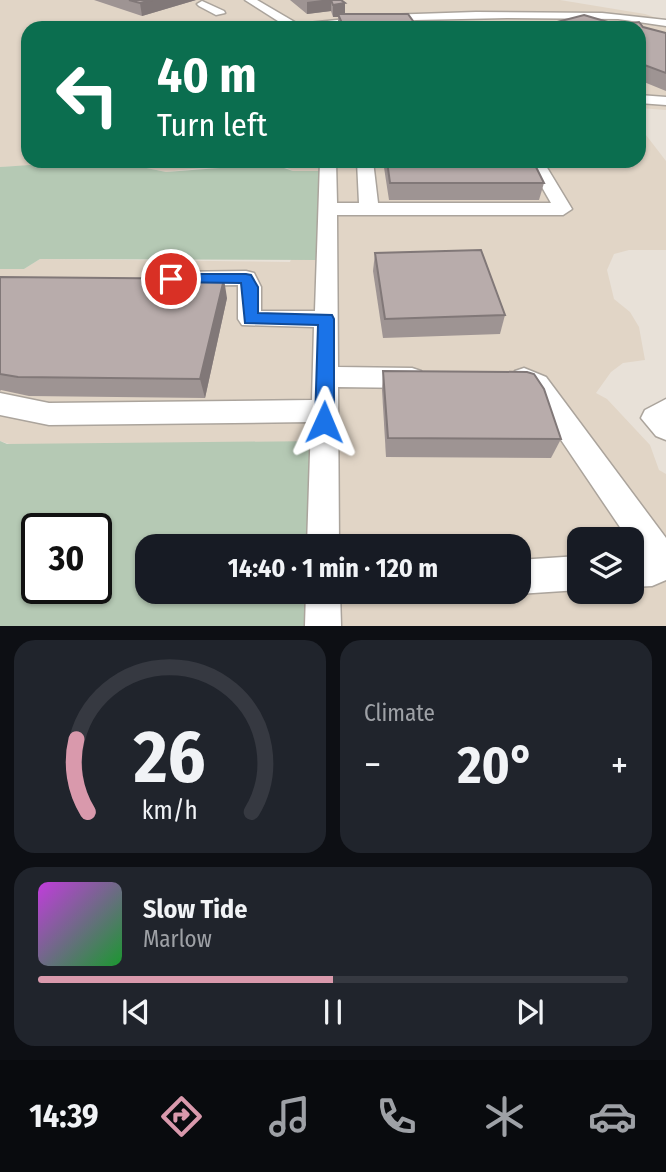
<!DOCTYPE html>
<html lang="en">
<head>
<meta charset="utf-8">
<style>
	:root { --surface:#171b24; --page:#20242c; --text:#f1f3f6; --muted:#9ea1a6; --line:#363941; --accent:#d999ac }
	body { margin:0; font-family:"Fira Sans Condensed",sans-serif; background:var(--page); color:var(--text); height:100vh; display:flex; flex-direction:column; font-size:26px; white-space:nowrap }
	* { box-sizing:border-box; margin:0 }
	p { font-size:23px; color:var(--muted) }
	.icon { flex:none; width:38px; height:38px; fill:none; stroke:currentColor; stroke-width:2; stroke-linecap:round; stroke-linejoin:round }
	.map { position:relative; height:626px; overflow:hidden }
	.drawer { display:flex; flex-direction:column; gap:14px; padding:14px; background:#0d0f14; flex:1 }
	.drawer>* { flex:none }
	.banner { position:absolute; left:21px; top:21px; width:625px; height:147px; border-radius:21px; box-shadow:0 2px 5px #0004; background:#0b6e4f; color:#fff; overflow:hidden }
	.controls { position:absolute; left:567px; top:527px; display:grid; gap:14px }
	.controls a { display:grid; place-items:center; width:77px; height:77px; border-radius:14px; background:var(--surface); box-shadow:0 2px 5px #0004; font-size:35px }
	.speed { position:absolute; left:21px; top:513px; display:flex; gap:14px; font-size:35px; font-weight:700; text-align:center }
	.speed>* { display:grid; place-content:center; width:91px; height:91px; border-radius:50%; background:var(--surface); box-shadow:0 2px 5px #0004; line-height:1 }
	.speed .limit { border:4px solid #111; border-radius:10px; background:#fff; color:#111 }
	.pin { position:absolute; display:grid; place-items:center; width:60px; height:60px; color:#fff; margin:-30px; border:4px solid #fff; border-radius:50%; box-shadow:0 2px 7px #0007 }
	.me { position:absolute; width:77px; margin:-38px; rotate:1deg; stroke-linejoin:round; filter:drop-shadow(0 0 5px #0008) }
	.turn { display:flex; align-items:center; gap:24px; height:147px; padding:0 21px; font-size:32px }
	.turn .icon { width:91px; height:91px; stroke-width:2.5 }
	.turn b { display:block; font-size:49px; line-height:60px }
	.big { font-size:52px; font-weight:700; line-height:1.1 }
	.drawer .tile { flex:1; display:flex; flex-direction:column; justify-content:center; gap:10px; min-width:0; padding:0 24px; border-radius:21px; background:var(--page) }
	.drawer .dial { align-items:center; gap:0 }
	.dial svg { height:182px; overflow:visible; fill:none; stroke:var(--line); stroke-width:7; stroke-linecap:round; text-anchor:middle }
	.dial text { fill:var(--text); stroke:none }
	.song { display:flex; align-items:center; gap:21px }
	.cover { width:84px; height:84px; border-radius:10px; background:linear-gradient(135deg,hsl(290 70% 55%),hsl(130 70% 35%)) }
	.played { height:7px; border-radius:4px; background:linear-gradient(90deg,var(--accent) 50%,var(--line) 50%) }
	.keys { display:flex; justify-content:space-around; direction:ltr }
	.heat { display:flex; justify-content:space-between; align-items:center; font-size:38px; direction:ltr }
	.drawer .tiles { flex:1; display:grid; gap:14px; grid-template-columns:1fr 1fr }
	.tile:last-child { grid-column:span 2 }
	.trip { position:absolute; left:135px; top:534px; width:396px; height:70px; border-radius:21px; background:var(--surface); box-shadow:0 2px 5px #0004; font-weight:700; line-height:70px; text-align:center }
	.dock { display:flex; height:112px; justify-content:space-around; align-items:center; background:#090b0e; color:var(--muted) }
	.dock .icon { width:49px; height:49px }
	.dock .current { color:var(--accent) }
	.dock b { font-size:32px; color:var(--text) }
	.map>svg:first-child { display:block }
	.built { fill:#e1d5c6; fill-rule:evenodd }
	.green { fill:#b5c9b4; fill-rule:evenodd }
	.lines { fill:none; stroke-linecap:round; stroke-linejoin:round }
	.minor-casing { stroke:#aba49c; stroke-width:3 }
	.minor { fill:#fff; fill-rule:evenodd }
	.wall { fill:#9e9493 }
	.shaded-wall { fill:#817878 }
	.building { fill:#b8acab; stroke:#817878; stroke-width:2 }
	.route { fill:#1a73e8; stroke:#114b97; stroke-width:2 }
</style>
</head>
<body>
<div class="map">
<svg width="666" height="626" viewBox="0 0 666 626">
	<rect width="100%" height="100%" fill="#e8e1d8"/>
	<path class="built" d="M0,0h560l85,14 21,7v89l-27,-2v-80h-611v133h611v-35l27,35v89h-37l-15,4 -7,16 7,29 16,13 9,15 6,33 -22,3 -12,9 -15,21 11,6 43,46 9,25 7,4v152h-346l1,-34h197v-46h-197l-321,-105v-172h24l16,-10 250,3 36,-91h-33l-10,-5 -83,2 -34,4 -49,-10 -117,5zM579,539h53v53h-53z"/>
	<g class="green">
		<path d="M77,162h40l49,10 106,-8 21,7h33l-5,89 -281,-1 -16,10h-24v-102z"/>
		<path d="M0,441l7,3 314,-3v105h-174v46h174l-1,34h-320zM37,528h59v60h-59z"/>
	</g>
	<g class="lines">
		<defs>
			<g id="minor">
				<path d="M245,0h12l41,24 88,-9 90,-3 126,1 64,7v6l-48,-7 -111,-1 -91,2 -127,8z"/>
				<path d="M202,1l22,10 1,2 -9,2 -17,-9 -2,-2z"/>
				<path d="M639,95l27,2v8l-27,-2z"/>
				<path d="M320,161h16l1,42h22l-2,-42h16l5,42h173l-24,-42h16l29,48 -9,6h-226l1,152 74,1 9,3 4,7 -4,7 -9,3 -74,-1 1,159h-32l4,-124 -262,3 -49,-10v-22l49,10 263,-3 2,-73 -72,-2 -4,-6v-34l-67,1 -8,-2 -3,-5 3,-5 8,-2 75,-1 8,2 7,14v24h54z"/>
				<path d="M524,368l22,9 120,161v42l-14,6 -20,1v-34h5l-5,-8v-6h-4l-100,-148 -13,-6 -4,-7 4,-7z"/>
				<path d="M666,399v41l-10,-4 -15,-18 4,-8z"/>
				<path d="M579,556v34l-61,4 -6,-2h6v-32z"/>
				<path d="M306,592h34l1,34h-36z"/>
			</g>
		</defs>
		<use href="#minor" class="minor-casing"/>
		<use href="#minor" class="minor"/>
	</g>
	<g class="wall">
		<path d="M94,0h102l-54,16z"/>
		<path d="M290,0h51l4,14 73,14h-80v-11h-5l-2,-6 -24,3z"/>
		<path d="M618,25l25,2 23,6v58l-27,-11v-52z"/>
		<path d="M383,161h150l11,22 -5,17h-150z"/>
		<path d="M375,253l130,62 -5,19 -117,4 -10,-67z"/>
		<path d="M0,277l227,21 -22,100 -176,-2 -28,-6 -1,1z"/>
		<path d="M383,371l178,68 -10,19 -165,-1 -4,-67z"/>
	</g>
	<g class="shaded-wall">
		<path d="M152,0h44l-54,16 -2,-13z"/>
		<path d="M322,0h9v11l-24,3v-12z"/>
		<path d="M345,3v13l-7,-2v3h-5v-12z"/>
		<path d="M224,279l3,19 -22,100 -5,-19z"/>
	</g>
	<g class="building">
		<path d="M129,0h23l-12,3z"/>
		<path d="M331,0h10l4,3 -12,2z"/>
		<path d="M338,14h70l10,14h-74z"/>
		<path d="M584,15l34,10 21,-3 4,5 23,6v40l-27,-10v-35h-105z"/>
		<path d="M268,22l3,6h-70l-1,-1z"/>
		<path d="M387,161h146l11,22h-154z"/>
		<path d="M481,250l24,65 -120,4 -10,-66z"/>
		<path d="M0,277l224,2 -24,100 -182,-2 -18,-3z"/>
		<path d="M383,371l144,1 7,2 10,15 17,50 -173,-1z"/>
	</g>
	<path class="route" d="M171,274h75l5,1 7,12v26l74,2 2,4v103l-3,6 -7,2 -6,-2 -3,-6 3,-97 -73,-2 -4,-40 -75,-1 -2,-3z"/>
</svg>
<div class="controls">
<a><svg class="icon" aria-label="layers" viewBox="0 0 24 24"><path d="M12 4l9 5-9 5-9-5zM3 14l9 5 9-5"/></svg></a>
</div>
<div class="speed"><div class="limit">30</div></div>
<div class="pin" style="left:171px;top:279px;background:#d93025"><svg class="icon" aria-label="arrive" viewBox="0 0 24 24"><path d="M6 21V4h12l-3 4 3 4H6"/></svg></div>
<svg class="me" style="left:324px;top:422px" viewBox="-20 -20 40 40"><path d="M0-17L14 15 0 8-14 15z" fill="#1a73e8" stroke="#fff" stroke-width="4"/></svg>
<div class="trip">14:40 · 1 min · 120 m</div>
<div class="banner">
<div class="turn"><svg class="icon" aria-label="left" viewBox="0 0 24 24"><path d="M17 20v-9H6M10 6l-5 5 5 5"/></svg><div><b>40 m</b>Turn left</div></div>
</div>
</div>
<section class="drawer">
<div class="tiles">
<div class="tile dial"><svg viewBox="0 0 100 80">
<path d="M14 69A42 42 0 1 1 86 69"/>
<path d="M14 69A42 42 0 0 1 9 37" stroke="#d999ac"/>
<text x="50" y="56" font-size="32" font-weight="700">26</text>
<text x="50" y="72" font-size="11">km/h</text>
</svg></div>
<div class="tile"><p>Climate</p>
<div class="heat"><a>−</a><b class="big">20°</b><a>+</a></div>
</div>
<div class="tile">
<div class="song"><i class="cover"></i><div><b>Slow Tide</b><p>Marlow</p></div></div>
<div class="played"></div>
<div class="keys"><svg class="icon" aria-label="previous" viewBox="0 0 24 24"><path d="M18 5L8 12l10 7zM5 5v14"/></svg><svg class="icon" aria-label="pause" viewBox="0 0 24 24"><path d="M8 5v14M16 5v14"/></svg><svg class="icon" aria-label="next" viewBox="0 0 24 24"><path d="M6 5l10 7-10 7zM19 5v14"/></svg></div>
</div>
</div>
</section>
<nav class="dock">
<b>14:39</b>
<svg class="icon current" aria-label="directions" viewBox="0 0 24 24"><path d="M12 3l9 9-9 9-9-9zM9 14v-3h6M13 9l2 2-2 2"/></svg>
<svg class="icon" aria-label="music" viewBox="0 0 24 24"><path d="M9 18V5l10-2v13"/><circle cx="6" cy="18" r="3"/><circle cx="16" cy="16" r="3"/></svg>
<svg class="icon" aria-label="phone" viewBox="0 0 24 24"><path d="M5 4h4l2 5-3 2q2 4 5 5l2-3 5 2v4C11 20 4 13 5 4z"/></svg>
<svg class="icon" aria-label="climate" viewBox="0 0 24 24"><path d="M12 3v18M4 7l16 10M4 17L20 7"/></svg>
<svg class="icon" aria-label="car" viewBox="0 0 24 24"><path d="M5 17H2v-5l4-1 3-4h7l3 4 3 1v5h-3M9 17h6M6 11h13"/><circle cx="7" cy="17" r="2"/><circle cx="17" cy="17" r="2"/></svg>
</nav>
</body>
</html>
